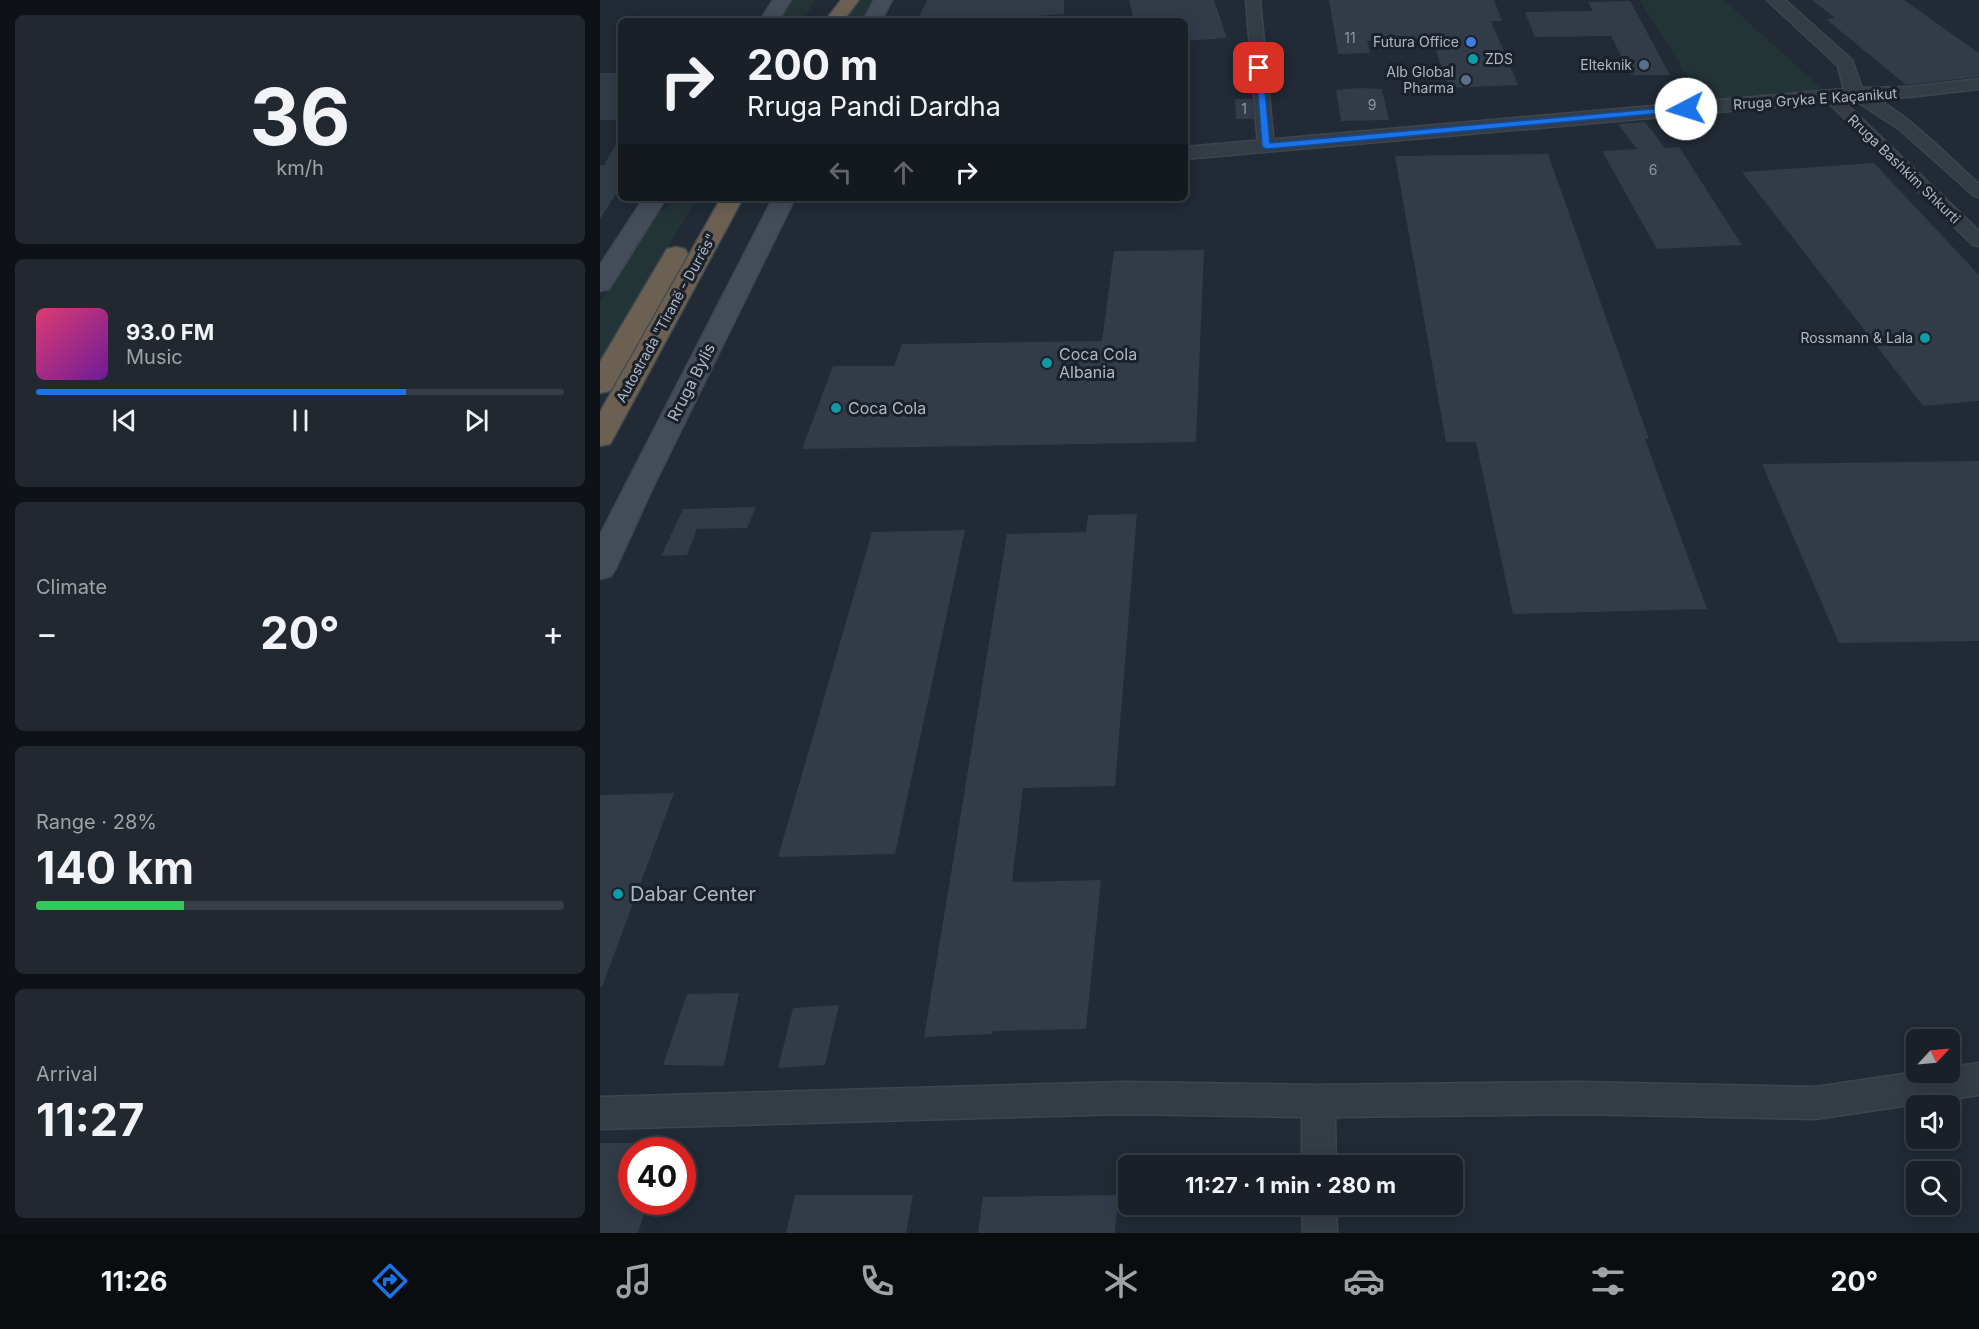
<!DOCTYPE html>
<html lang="en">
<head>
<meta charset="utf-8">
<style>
	:root { --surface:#192028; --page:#222830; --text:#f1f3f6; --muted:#9fa3a8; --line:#373e45; --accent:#1a73e8 }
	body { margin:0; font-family:Inter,sans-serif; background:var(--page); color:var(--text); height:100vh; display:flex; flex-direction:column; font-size:22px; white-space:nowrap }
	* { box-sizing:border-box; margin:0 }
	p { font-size:20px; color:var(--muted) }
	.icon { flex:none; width:33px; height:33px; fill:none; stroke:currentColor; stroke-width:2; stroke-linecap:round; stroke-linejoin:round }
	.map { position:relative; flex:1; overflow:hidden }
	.side { display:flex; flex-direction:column; gap:15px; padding:15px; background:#0e1216; width:600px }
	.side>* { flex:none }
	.guide { position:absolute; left:18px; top:18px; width:570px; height:183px; border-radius:9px; box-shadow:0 3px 15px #0003,0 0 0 2px var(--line); background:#192028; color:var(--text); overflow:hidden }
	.needle { width:39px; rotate:64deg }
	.fabs { position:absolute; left:1306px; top:1029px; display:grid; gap:12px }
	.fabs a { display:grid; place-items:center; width:54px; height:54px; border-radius:9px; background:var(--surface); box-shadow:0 3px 15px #0003,0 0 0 2px var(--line); font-size:30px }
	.speed { position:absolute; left:18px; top:1137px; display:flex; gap:12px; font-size:30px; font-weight:700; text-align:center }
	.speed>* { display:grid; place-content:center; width:78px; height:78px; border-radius:50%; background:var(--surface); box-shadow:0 3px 15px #0003,0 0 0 2px var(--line); line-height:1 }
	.speed .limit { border:9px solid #d22; background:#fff; color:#111 }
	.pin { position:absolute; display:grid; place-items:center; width:51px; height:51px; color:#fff; margin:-26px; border-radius:12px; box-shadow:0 3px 9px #0006 }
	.me { position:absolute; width:66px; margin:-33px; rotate:265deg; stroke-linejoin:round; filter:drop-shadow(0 0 4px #0008) }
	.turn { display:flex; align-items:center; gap:21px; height:126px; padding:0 30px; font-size:27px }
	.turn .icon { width:78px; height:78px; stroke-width:2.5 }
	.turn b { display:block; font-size:42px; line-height:51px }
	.lanes { display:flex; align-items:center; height:57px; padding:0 30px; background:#0003; justify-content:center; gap:30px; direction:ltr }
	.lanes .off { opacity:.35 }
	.big { font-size:45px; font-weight:700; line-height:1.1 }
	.side .widget { flex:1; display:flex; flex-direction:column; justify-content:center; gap:9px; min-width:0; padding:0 21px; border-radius:9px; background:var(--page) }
	.side .dial { align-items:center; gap:0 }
	.dial b { font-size:78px; line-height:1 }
	.song { display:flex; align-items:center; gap:18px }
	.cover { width:72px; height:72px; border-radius:9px; background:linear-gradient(135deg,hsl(340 70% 55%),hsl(280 70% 35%)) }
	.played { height:6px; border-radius:3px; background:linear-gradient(90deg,var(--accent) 70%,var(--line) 70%) }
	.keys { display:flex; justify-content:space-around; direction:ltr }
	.heat { display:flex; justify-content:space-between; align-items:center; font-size:33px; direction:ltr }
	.charge { height:9px; border-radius:4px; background:linear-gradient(90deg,#34c759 28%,var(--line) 0) }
	.trip { position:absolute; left:518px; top:1155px; width:345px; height:60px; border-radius:9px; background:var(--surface); box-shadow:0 3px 15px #0003,0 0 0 2px var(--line); font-weight:700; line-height:60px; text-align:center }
	.dock { display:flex; height:96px; justify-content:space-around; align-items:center; background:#0a0d10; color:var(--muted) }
	.dock .icon { width:42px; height:42px }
	.dock .selected { color:var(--accent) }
	.dock b { font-size:27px; color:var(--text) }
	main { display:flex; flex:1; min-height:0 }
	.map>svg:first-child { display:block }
	.green { fill:#233436 }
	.building { fill:#313c48 }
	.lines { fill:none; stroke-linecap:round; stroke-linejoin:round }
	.minor-casing { stroke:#3e454f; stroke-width:3 }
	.tertiary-casing { stroke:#3e454f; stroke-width:3 }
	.secondary-casing { stroke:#3e454f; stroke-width:3 }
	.motorway-casing { stroke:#3f4750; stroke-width:3 }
	.minor { fill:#343c45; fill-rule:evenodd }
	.tertiary { fill:#343c45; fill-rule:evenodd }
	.secondary { fill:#434c58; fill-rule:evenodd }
	.motorway { fill:#6b6052; fill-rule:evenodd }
	.route { fill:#1a73e8; stroke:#114b97; stroke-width:1.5 }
	.shop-dot { fill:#3f7fe0; stroke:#1a212a; stroke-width:2 }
	.culture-dot { fill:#0f9aa8; stroke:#1a212a; stroke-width:2 }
	.service-dot { fill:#5c6f8a; stroke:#1a212a; stroke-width:2 }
	.labels { text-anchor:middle; stroke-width:6; stroke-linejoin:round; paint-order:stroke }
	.number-label { font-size:14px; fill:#8e97a2 }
	.far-poi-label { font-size:14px; fill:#afb7c2; stroke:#1a212a; text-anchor:end }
	.far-street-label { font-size:14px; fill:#afb7c2; stroke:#1a212a }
	.poi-label { font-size:16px; fill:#afb7c2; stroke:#1a212a; text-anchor:start }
	.street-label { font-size:16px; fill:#afb7c2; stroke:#1a212a }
	.near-poi-label { font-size:20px; fill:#afb7c2; stroke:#1a212a; text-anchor:start }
</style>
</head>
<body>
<main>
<section class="side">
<div class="widget dial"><b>36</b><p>km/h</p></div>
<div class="widget">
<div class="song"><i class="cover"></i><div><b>93.0 FM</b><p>Music</p></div></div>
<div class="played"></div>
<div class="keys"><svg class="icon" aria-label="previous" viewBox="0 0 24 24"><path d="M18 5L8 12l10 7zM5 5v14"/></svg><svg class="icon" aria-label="pause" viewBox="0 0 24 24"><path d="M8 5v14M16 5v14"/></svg><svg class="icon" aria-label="next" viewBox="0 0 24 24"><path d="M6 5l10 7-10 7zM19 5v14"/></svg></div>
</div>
<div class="widget"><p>Climate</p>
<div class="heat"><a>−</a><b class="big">20°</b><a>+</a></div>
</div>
<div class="widget"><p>Range · 28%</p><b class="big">140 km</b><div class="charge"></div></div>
<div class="widget"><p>Arrival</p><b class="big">11:27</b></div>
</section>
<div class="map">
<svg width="1379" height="1233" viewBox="0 0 1379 1233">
	<rect width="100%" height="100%" fill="#212a35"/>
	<g class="green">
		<path d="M190,0h25l-12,21h-26z"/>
		<path d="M254,0h22l-11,21h-22z"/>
		<path d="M1040,0h84l106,96 -124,11z"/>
		<path d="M76,198h21l-97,165v-61l55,-88 17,-10z"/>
	</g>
	<g class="building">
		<path d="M327,0h137v14l-96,7h-51z"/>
		<path d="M529,0h85l13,38 -42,3v-20h-51z"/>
		<path d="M729,0h165l8,21h-11l27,64 -69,3 -17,-49 -65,2 3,12 -32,1z"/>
		<path d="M1212,0h92l75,53v24l-73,8 -80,-66 9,-1z"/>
		<path d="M1030,1l40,74h-39l-20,-39 -76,1 -10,-25 68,-1 -5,-9z"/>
		<rect x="0" y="73" width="21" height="47"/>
		<path d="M759,88l23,1 7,31 -48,1 -5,-31z"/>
		<path d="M635,99h17l2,20h-18z"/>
		<path d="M1045,122l20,26 14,-1 63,98 -85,4 -55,-98 35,-2 -19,-25z"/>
		<path d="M21,135v51l-21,33v-54h4z"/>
		<path d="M948,154l101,285h-4l62,170 -194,5 -37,-172h-30l-51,-286z"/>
		<path d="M1274,163l105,112v126l-56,5 -181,-234z"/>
		<path d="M604,250l-8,192 -394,7 31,-83h61l8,-22 200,-3 12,-90z"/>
		<path d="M1379,461v180l-140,2 -77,-179z"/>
		<path d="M156,507l-9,21 -50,1 -10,26 -26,1 22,-47z"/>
		<path d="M537,514l-22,272 -92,2 -11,94 89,-2 -15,149 -93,2 -1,3 -68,3 83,-503 79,-2 2,-17z"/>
		<path d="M365,530l-70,324 -117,3 94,-325z"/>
		<path d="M74,793l-72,194h-2v-192z"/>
		<path d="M139,993l-15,73 -61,-1 24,-71z"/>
		<path d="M239,1005l-14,60 -47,3 15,-60z"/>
		<path d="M0,1143h32v59h16l-10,31h-38z"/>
		<path d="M195,1195h118l-7,38h-120z"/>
		<path d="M518,1195l-3,38h-137l5,-36z"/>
	</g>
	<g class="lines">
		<defs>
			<g id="minor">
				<path d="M646,0h14l14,146 -8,5 -8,-5z"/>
				<path d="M1255,90c39,9 93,67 124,94v13l-6,-2 -74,-66 -49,-32 -2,-3z"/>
				<path d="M1230,92l5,1 144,138v15l-6,-1 -148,-146 -2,-3z"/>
				<path d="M1379,1063v32l-164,24 -238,-5 -242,3 1,49h-34v-49l-178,-3 -524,15v-32l524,-15 194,3 259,-3 238,5 102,-15h33v-5z"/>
				<path d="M702,1204h34l1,29h-34z"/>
			</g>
			<path id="tertiary" d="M1167,0h18l67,60 10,28 47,-1 70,-8v10l-70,8 -54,3 -670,59v-12l659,-58 -6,-23z"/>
			<g id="secondary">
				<path d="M173,0h18l-13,21h-18z"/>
				<path d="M274,0h18l-11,21h-18z"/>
				<path d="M44,198h22l-57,91 -9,2v-26z"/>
				<path d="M173,198h22l-143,291 -36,79 -5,8 -11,3v-44z"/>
			</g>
			<g id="motorway">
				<path d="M241,0h18l-16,21h-18z"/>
				<path d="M121,198h22l-129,239 -4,7 -10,2v-34z"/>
				<path d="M76,247l9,2 3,5 -74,131 -4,6 -10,2v-31l64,-108 3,-5z"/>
			</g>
		</defs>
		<use href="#minor" class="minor-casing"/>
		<use href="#tertiary" class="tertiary-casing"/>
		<use href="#secondary" class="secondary-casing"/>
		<use href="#motorway" class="motorway-casing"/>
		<use href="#minor" class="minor"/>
		<use href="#tertiary" class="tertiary"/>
		<use href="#secondary" class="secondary"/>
		<use href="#motorway" class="motorway"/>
	</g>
	<path class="route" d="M656,66l7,2 7,75 416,-37 5,3 -5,2 -420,38 -4,-3z"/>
	<circle class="shop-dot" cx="871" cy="42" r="6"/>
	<g class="culture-dot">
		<circle cx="873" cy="59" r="6"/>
		<circle cx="1325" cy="338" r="6"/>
		<circle cx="447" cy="363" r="6"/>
		<circle cx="236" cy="408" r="6"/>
		<circle cx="18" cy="894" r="6"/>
	</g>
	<g class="service-dot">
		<circle cx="1044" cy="65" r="6"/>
		<circle cx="866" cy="80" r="6"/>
	</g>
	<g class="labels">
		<g class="number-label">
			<text x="750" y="43">11</text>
			<text x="772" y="110">9</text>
			<text x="644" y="114">1</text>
			<text x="1053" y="175">6</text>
		</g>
		<g class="far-poi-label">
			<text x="859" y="47">Futura Office</text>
			<text x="885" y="64" text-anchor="start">ZDS</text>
			<text x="1032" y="70">Elteknik</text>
			<text x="854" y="77">Alb Global<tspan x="854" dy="16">Pharma</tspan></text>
			<text x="1313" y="343">Rossmann &amp; Lala</text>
		</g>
		<g class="far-street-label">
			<text transform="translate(1215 99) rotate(-4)" y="5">Rruga Gryka E Kaçanikut</text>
			<text transform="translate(1304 169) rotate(44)" y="5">Rruga Bashkim Shkurti</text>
			<text transform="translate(66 318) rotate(-61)" y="5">Autostrada "Tiranë - Durrës"</text>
		</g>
		<g class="poi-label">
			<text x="459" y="360">Coca Cola<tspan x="459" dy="18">Albania</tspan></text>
			<text x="248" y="414">Coca Cola</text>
		</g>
		<g class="street-label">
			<text transform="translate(91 382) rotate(-63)" y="6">Rruga Bylis</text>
		</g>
		<g class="near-poi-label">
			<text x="30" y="901">Dabar Center</text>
		</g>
	</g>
</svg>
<div class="fabs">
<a><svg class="needle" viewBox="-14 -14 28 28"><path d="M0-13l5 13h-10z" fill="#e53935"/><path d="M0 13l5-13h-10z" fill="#9fa3a8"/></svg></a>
<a><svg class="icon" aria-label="sound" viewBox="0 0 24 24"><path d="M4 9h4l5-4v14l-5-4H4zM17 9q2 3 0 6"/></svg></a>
<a><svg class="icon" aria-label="search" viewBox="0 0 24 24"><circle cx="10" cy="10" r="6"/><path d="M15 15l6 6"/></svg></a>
</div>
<div class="speed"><div class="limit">40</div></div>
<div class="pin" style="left:659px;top:68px;background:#d93025"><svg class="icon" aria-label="arrive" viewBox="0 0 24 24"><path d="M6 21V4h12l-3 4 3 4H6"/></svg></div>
<svg class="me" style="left:1086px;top:109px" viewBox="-20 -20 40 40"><circle r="19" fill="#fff"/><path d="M0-13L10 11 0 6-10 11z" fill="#1a73e8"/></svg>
<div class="trip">11:27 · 1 min · 280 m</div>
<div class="guide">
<div class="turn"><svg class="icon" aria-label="right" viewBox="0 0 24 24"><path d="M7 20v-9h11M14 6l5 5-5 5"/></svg><div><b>200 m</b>Rruga Pandi Dardha</div></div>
<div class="lanes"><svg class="icon off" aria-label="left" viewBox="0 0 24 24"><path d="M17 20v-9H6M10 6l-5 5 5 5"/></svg><svg class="icon off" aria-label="ahead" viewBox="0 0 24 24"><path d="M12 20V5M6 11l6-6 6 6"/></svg><svg class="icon" aria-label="right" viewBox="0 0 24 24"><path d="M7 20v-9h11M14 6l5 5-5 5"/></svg></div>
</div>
</div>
</main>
<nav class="dock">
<b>11:26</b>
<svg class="icon selected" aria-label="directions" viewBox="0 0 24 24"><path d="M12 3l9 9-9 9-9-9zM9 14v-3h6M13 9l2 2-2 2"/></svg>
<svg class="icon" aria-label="music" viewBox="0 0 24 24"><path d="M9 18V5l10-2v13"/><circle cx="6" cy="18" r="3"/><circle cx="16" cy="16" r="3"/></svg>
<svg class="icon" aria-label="phone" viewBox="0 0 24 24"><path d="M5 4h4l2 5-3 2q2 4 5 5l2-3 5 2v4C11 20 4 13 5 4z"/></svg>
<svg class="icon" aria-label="climate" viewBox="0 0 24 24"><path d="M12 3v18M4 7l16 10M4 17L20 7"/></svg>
<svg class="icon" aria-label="car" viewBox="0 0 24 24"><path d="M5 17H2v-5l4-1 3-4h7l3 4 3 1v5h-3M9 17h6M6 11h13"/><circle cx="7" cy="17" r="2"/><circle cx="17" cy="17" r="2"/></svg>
<svg class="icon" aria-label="filters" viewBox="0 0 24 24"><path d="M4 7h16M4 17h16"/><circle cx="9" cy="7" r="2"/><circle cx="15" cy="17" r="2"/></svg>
<b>20°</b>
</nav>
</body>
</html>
